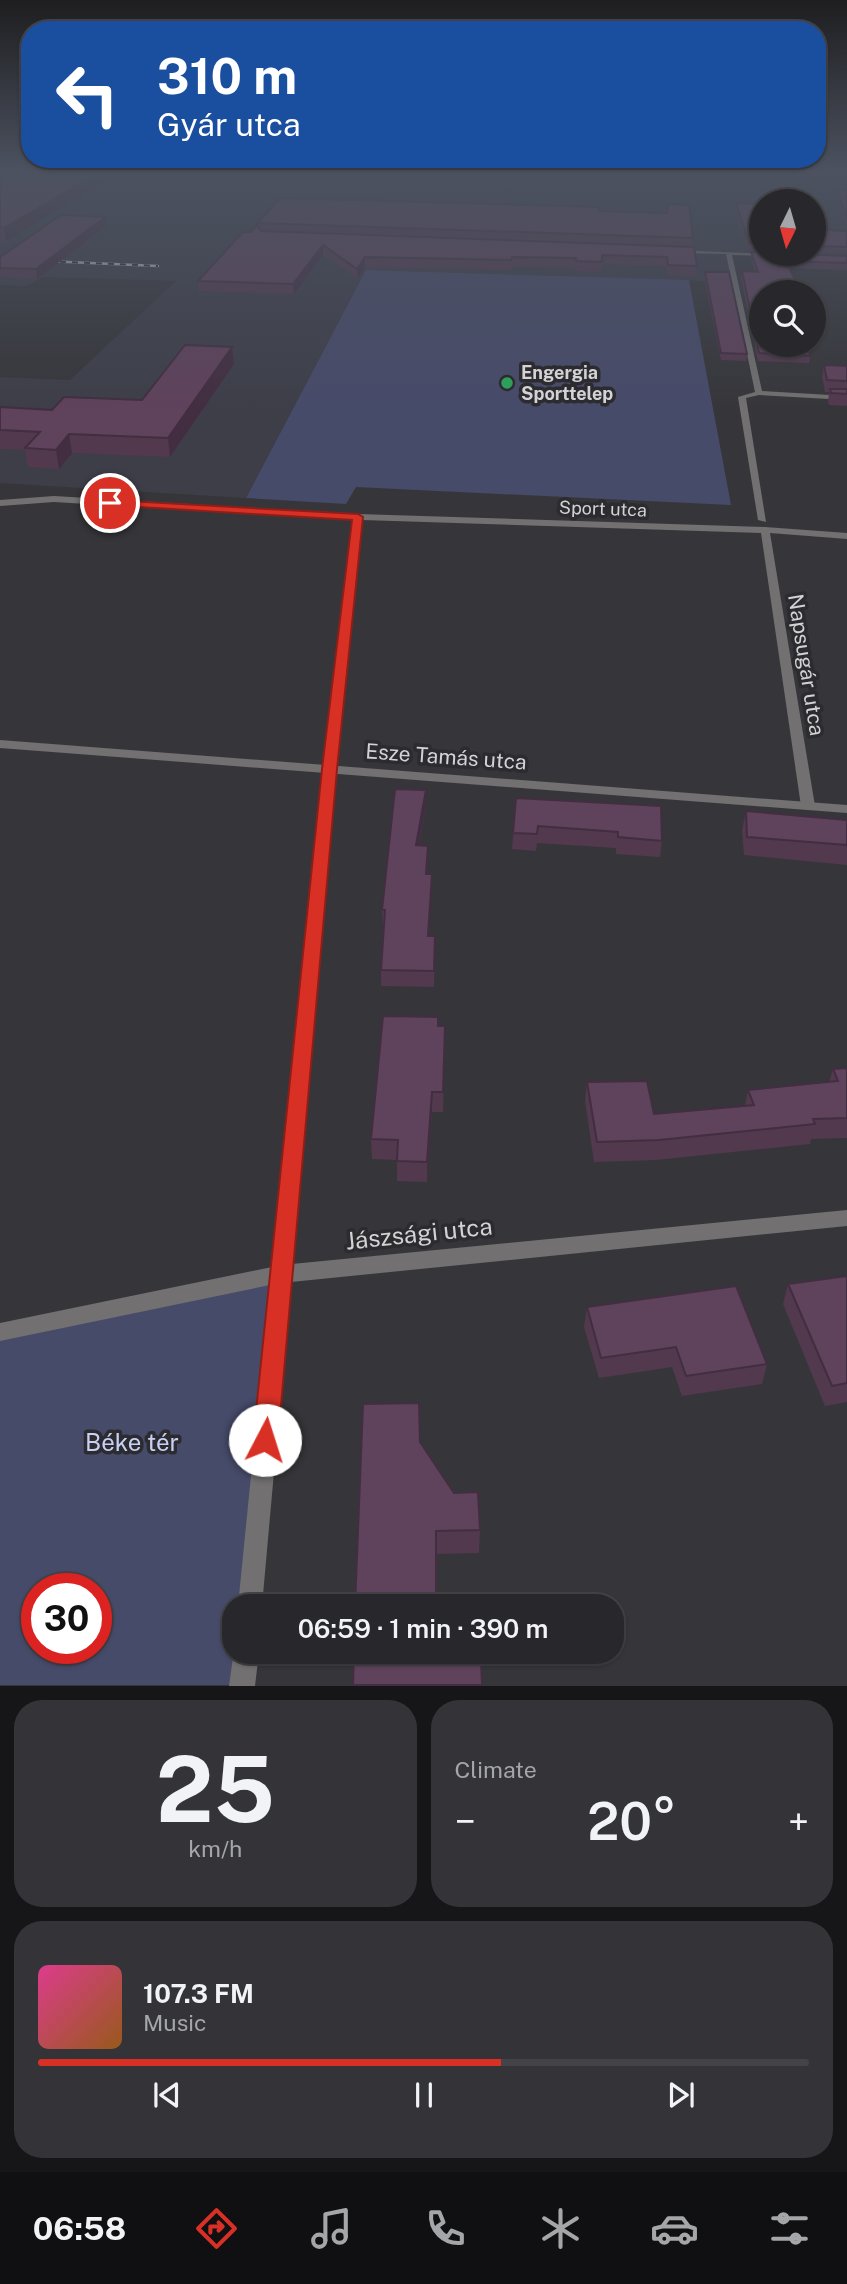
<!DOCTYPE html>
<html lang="en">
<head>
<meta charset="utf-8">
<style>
	:root { --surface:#28282c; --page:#343438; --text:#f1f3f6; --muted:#a5a6a9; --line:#444448; --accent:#d93025 }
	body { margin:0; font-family:"Public Sans",sans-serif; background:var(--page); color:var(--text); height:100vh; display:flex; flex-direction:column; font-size:26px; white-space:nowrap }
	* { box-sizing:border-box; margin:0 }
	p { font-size:23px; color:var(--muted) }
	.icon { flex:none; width:38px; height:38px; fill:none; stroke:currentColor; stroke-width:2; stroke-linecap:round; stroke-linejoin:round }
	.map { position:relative; height:1686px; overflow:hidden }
	.panel { display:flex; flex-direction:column; gap:14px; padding:14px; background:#161618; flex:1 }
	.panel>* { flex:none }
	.banner { position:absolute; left:21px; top:21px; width:805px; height:147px; border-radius:28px; box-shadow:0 2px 5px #0004,0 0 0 2px var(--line); background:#1a4fa0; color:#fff; overflow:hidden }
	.needle { width:46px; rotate:185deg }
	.buttons { position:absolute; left:749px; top:189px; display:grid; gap:14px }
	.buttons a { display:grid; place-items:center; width:77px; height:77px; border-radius:50%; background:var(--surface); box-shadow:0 2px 5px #0004,0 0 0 2px var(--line); font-size:35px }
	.speed { position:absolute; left:21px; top:1573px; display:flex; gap:14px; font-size:35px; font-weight:700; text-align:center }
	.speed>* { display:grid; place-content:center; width:91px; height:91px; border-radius:50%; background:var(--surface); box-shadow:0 2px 5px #0004,0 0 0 2px var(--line); line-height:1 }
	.speed .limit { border:10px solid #d22; background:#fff; color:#111 }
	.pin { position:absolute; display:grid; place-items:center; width:60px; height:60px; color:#fff; margin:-30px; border:4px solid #fff; border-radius:50%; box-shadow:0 2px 7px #0007 }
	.me { position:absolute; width:77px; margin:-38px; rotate:5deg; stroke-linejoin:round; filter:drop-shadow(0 0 5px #0008) }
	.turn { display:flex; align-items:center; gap:24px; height:147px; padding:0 21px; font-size:32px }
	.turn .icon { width:91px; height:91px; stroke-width:2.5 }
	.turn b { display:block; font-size:49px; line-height:60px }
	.big { font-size:52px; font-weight:600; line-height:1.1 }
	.panel .card { flex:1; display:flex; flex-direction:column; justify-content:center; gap:10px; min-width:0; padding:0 24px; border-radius:28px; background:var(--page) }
	.panel .dial { align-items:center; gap:0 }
	.dial b { font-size:91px; line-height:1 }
	.song { display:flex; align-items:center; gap:21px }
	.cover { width:84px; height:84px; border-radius:10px; background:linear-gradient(135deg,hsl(330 70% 55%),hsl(30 70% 35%)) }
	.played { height:7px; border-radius:4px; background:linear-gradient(90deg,var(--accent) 60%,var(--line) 60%) }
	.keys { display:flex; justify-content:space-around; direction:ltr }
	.heat { display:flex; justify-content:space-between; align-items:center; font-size:38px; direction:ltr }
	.panel .tiles { flex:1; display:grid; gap:14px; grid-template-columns:1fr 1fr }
	.card:last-child { grid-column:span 2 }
	.trip { position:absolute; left:222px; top:1594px; width:402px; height:70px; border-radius:28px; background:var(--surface); box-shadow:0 2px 5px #0004,0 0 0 2px var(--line); font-weight:600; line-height:70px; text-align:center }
	.menu { display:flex; height:112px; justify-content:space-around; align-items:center; background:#101012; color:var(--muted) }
	.menu .icon { width:49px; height:49px }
	.menu .on { color:var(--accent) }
	.menu b { font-size:32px; color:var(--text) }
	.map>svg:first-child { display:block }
	.built { fill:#3d3e48; fill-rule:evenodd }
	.green { fill:#474b6a; fill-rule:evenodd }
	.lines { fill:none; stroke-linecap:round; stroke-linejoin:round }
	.minor { fill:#727070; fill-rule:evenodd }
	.tertiary { fill:#727070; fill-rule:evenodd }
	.rail-casing { stroke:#c3c3c5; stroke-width:2.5 }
	.rail { stroke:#2c2c30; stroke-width:2; stroke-dasharray:6; stroke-linecap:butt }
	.wall { fill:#52394e }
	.shaded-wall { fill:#422e40 }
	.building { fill:#5f425b; stroke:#422e40; stroke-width:2 }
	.route { fill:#d93025; stroke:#8d1f18; stroke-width:2 }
	.leisure-dot { fill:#2e9e5b; stroke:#2c2c30; stroke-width:2.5 }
	.labels { text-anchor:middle; stroke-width:7; stroke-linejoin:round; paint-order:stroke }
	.far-poi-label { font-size:18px; font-weight:bold; fill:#d3d3d5; stroke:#2c2c30; text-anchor:start }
	.far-street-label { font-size:18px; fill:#d3d3d5; stroke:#2c2c30 }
	.street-label { font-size:21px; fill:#d3d3d5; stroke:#2c2c30 }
	.near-street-label { font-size:24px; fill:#d3d3d5; stroke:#2c2c30 }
	.near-park-label { font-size:24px; fill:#cad0f5; stroke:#2c2c30 }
</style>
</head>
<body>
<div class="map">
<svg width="847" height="1686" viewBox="0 0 847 1686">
	<rect width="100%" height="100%" fill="#36363a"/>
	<path class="built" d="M0,172h847v86l-118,-5 6,29 -369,-12 -120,228 -246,-15v-106l70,3 106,-99 -134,-4 -15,9 -27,-1zM761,201h53v53h-53z"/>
	<g class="green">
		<path d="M366,270l323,10 42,225 -375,-18 -10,17 -100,-6z"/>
		<path d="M281,1274l-31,332h-16v46l8,33h-242v-353zM37,1589h59v59h-59z"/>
	</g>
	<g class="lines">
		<g class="minor">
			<path d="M674,250l97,4 -3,2 -36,-1 30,136 85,5v4l-88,-5 -13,3 20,124 -8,-2 -20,-123 17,-5 -29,-138 -50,-1z"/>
			<path d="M54,496l304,18 407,13 82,6v6l-77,-6 45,273 -7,4 -7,-4 -40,-273 -399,-13 -27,249 -43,495 555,-54v16l-556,56 -29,324h-24l32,-321 -270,56v-18l272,-56 51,-498 30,-249 -299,-18 -54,4v-6z"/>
			<path d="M234,1650v2h25l-4,34h-26z"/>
		</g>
		<path class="tertiary" d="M0,740l847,65v8l-847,-65z"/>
		<defs>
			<g id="rail">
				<path d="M266,172h9"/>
				<path d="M0,259l158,7"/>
			</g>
		</defs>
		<use href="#rail" class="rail-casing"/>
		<use href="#rail" class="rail"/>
	</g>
	<g class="wall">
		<path d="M0,172l6,69h-6z"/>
		<path d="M837,190h10v37l-11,-31z"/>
		<path d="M736,203l25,1v46h-13l-13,-41z"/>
		<path d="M599,211l94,27 -1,9 5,19 -1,10 -29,-1 -1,-9 -64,-2 -1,8 -26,-1v-3l-63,-2 -1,4 -146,-3 -7,12 -35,-24 -29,39 -95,-3 -1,-10 53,-49 7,-5v-4z"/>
		<path d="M105,217l1,9 -69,53 -37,-2v-20z"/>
		<path d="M814,229l33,2v22l-33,-1z"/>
		<path d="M751,252l96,4v14l-58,-2 -28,24 49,64 -1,7 -51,-2 -17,-83 1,-7 13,1 -4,-14z"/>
		<path d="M705,272l42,82 -1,7 -25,-1 -17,-83z"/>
		<path d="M232,347l2,17 -64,93 -98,-4 -13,16 -31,-2 -3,-17 -25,-1v-42l52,3 90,-10z"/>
		<path d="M824,365l23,1v40l-18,-1 -1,-3 1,-10h-4l-3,-15z"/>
		<path d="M516,798l146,43 -2,16 -44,-3v-6l-79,-5 -1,8 -24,-2z"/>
		<path d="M426,806l-7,40h9l-1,28h5l-3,62h6l-1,51 -53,-1v-16l3,-44h-1l-1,-16z"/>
		<path d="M746,811l101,9v45l-103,-10 -2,-25z"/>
		<path d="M438,1026h7l-2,86h-11l-5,70 -30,-1v-21l-25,-1 -1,-20z"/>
		<path d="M847,1068v70l-36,1 -1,5 -154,16 -62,2 -9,-61 2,-19 67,32 91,-8 3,-16 81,-8 4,-13z"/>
		<path d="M847,1276v126l-22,4 -42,-102 5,-20z"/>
		<path d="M587,1307l180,57 -5,20 -80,12 -10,-29 -73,11 -15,-51z"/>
		<path d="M420,1442l60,88 -1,23 -43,1z"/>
	</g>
	<g class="shaded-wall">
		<path d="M99,172h21l-114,69 -2,-13z"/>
		<path d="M105,217l1,9 -69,53 -1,-10z"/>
		<path d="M323,245v10l-29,39 -1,-10z"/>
		<path d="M365,257v10l-7,12 -1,-10z"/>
		<path d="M232,347l2,17 -64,93 -2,-19z"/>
		<path d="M69,434l3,19 -13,16 -3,-19z"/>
		<path d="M426,790v16l-10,55v-16z"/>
		<path d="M432,874v16l-4,62v-16z"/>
		<path d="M432,1092v20l-5,70v-20z"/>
	</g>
	<g class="building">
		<path d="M0,172h99l-95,56 -4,-1z"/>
		<path d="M837,190h10v28z"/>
		<path d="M280,198l319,9v4l68,2 1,-9 21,1 4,33 -435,-15z"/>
		<path d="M736,203l25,1v40l-12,-1z"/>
		<path d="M61,215l44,2 -69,52 -36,-1v-11z"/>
		<path d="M257,225l4,6 433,16 3,19 -29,-1 -1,-8 -65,-2v7l-26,-1v-3l-64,-1 -1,3 -146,-3 -8,12 -34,-24 -30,39 -95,-3 45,-49h8z"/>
		<path d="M814,229l33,2v16l-33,-1z"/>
		<path d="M751,252h10v2h35l51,2v7l-61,-2 15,31h-40v53h46l3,11 -51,-3 -17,-82 16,1z"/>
		<path d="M705,272h24l18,82 -26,-1z"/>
		<path d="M185,345l47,2 -64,91 -99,-4 -13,16 -31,-2 15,-16 -40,-2v-23l52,3 12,-13 78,3z"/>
		<path d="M824,365l23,1v15l-20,-1z"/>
		<path d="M830,389h17v5l-16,-1z"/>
		<path d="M395,789l31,1 -10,55 12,1 -2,28h6l-4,62h7l-1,35 -53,-1 4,-60h-3z"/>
		<path d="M516,798l145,8 1,35 -44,-4v-5l-80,-6 -1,8 -24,-1z"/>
		<path d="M746,811l101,9v25l-100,-8z"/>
		<path d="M383,1016l55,1v9h7l-2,66h-11l-5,70 -30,-1 1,-21 -27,-1z"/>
		<path d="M847,1068v50l-34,1 2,5 -156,16 -62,2 -10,-60 60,-1 7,33 100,-9 -6,-15 90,-9 -5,-12z"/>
		<path d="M847,1276v107l-15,3 -44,-102z"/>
		<path d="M736,1286l31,78 -81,12 -10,-29 -75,11 -14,-51z"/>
		<path d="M419,1403l1,39 34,51 24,-1 2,38 -44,1v75h-81l8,-202z"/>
		<path d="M354,1652h82v8h45l1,25h-129z"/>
	</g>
	<linearGradient id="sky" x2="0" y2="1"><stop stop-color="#1e1e20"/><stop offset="0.42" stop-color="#4c5260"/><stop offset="1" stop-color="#4c5260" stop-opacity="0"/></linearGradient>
	<rect width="847" height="408" fill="url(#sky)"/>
	<path class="route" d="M110,500l248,14 5,3 -26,252 -59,671 -4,9 -9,3 -8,-3 -4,-9 69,-671 30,-249 -246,-15v-4z"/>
	<circle class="leisure-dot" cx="507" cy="383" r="7"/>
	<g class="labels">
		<g class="far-poi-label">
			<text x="521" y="379">Engergia<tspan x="521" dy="21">Sporttelep</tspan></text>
		</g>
		<g class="far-street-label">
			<text transform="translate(603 509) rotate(2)" y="6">Sport utca</text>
		</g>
		<g class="street-label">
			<text transform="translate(806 665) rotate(81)" y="7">Napsugár utca</text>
			<text transform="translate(446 757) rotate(4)" y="7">Esze Tamás utca</text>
		</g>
		<g class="near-street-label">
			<text transform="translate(419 1234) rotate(-6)" y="8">Jászsági utca</text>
		</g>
		<g class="near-park-label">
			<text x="132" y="1451">Béke tér</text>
		</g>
	</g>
</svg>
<div class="buttons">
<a><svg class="needle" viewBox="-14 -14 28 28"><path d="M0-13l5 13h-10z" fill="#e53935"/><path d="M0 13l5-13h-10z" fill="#a5a6a9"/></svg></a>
<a><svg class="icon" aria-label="search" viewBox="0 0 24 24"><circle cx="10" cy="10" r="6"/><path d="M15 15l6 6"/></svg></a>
</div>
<div class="speed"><div class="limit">30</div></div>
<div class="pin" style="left:110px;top:503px;background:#d93025"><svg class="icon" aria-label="arrive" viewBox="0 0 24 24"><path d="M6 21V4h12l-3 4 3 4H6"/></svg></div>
<svg class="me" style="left:265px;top:1440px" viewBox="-20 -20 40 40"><circle r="19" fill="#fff"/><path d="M0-13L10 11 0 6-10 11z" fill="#d93025"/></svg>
<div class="trip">06:59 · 1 min · 390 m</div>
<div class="banner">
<div class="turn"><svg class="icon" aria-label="left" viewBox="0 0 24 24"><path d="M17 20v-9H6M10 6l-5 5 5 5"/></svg><div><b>310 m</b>Gyár utca</div></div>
</div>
</div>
<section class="panel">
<div class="tiles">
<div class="card dial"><b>25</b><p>km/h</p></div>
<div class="card"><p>Climate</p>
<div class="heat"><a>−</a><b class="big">20°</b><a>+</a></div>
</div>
<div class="card">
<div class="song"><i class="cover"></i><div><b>107.3 FM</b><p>Music</p></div></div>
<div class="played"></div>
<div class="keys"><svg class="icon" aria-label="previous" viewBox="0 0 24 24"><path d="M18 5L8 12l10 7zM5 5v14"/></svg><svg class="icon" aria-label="pause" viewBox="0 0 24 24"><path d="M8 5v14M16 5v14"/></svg><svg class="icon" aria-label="next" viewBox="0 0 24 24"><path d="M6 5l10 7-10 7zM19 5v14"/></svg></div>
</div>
</div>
</section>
<nav class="menu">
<b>06:58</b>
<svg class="icon on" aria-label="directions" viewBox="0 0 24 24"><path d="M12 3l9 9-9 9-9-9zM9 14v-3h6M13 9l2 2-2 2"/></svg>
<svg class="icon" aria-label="music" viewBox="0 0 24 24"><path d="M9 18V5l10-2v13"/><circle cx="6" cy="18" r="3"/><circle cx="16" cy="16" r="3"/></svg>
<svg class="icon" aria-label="phone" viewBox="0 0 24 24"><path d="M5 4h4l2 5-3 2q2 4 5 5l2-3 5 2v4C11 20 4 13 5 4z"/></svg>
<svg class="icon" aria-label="climate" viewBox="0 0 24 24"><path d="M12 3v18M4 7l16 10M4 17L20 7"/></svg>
<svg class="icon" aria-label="car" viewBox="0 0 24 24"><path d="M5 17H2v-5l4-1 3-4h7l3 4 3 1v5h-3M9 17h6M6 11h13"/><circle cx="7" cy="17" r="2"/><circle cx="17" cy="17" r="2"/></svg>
<svg class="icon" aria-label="filters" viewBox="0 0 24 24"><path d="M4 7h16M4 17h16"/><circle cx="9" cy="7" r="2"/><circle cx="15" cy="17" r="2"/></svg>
</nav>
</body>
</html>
